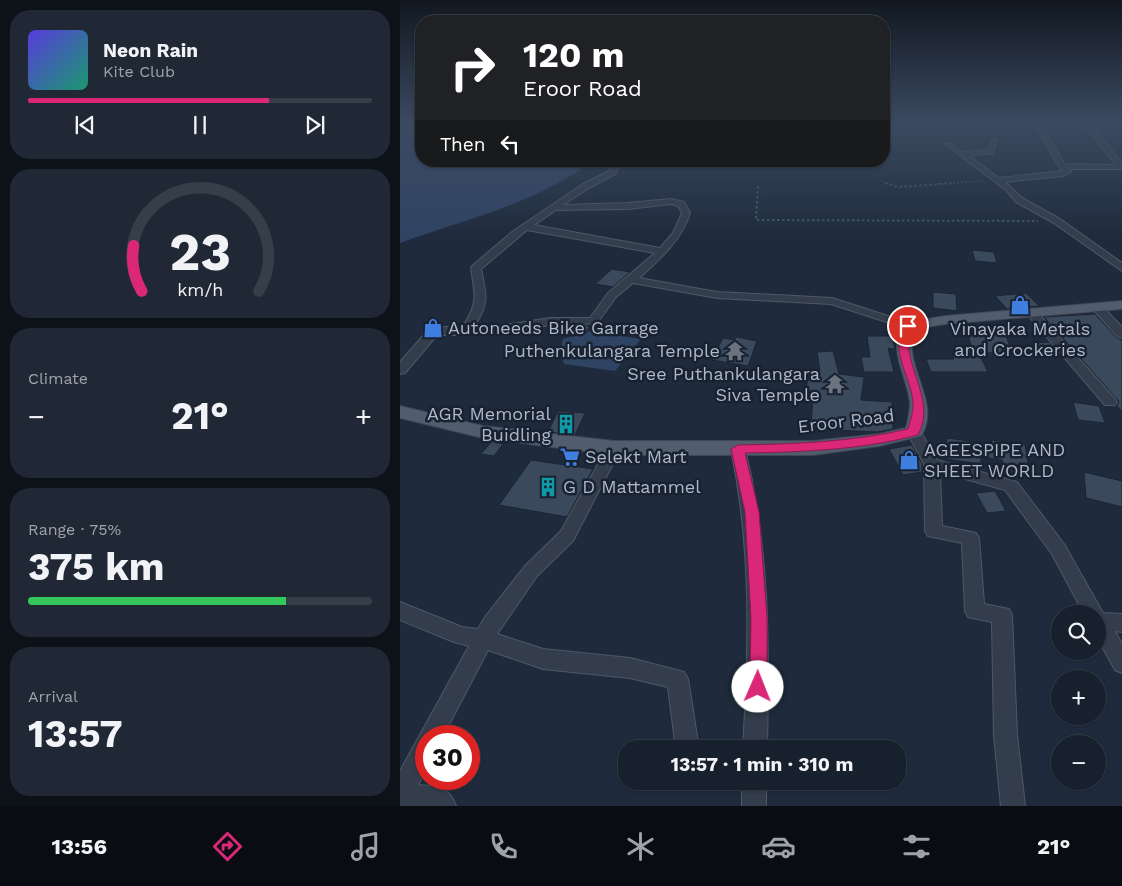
<!DOCTYPE html>
<html lang="en">
<head>
<meta charset="utf-8">
<style>
	:root { --surface:#17202d; --page:#202835; --text:#f1f3f6; --muted:#9ea3aa; --line:#363e49; --accent:#db2777 }
	body { margin:0; font-family:"Work Sans",sans-serif; background:var(--page); color:var(--text); height:100vh; display:flex; flex-direction:column; font-size:19px; white-space:nowrap }
	* { box-sizing:border-box; margin:0 }
	p { font-size:16px; color:var(--muted) }
	.icon { flex:none; width:28px; height:28px; fill:none; stroke:currentColor; stroke-width:2; stroke-linecap:round; stroke-linejoin:round }
	.map { position:relative; flex:1; overflow:hidden }
	.panel { display:flex; flex-direction:column; gap:10px; padding:10px; background:#0d1219; width:400px }
	.panel>* { flex:none }
	.hud { position:absolute; left:15px; top:15px; width:475px; height:152px; border-radius:20px; box-shadow:0 1px 4px #0004,0 0 0 1px var(--line); background:#202124; color:#fff; overflow:hidden }
	.tools { position:absolute; left:651px; top:605px; display:grid; gap:10px }
	.tools a { display:grid; place-items:center; width:55px; height:55px; border-radius:50%; background:var(--surface); box-shadow:0 1px 4px #0004,0 0 0 1px var(--line); font-size:25px }
	.speed { position:absolute; left:15px; top:725px; display:flex; gap:10px; font-size:25px; font-weight:700; text-align:center }
	.speed>* { display:grid; place-content:center; width:65px; height:65px; border-radius:50%; background:var(--surface); box-shadow:0 1px 4px #0004,0 0 0 1px var(--line); line-height:1 }
	.speed .limit { border:8px solid #d22; background:#fff; color:#111 }
	.pin { position:absolute; display:grid; place-items:center; width:42px; height:42px; color:#fff; margin:-21px; border:2px solid #fff; border-radius:50%; box-shadow:0 1px 5px #0007 }
	.me { position:absolute; width:55px; margin:-28px; rotate:1deg; stroke-linejoin:round; filter:drop-shadow(0 0 4px #0008) }
	.turn { display:flex; align-items:center; gap:18px; height:105px; padding:0 25px; font-size:22px }
	.turn .icon { width:65px; height:65px; stroke-width:2.5 }
	.turn b { display:block; font-size:35px; line-height:42px }
	.then { display:flex; align-items:center; height:48px; padding:0 25px; background:#0003; gap:10px; font-size:19px }
	.big { font-size:38px; font-weight:700; line-height:1.1 }
	.panel .tile { flex:1; display:flex; flex-direction:column; justify-content:center; gap:8px; min-width:0; padding:0 18px; border-radius:20px; background:var(--page) }
	.panel .dial { align-items:center; gap:0 }
	.dial svg { height:130px; overflow:visible; fill:none; stroke:var(--line); stroke-width:7; stroke-linecap:round; text-anchor:middle }
	.dial text { fill:var(--text); stroke:none }
	.song { display:flex; align-items:center; gap:15px }
	.cover { width:60px; height:60px; border-radius:8px; background:linear-gradient(135deg,hsl(250 70% 55%),hsl(160 70% 35%)) }
	.played { height:5px; border-radius:2px; background:linear-gradient(90deg,var(--accent) 70%,var(--line) 70%) }
	.keys { display:flex; justify-content:space-around; direction:ltr }
	.heat { display:flex; justify-content:space-between; align-items:center; font-size:28px; direction:ltr }
	.charge { height:8px; border-radius:4px; background:linear-gradient(90deg,#34c759 75%,var(--line) 0) }
	.trip { position:absolute; left:218px; top:740px; width:288px; height:50px; border-radius:20px; background:var(--surface); box-shadow:0 1px 4px #0004,0 0 0 1px var(--line); font-weight:700; line-height:50px; text-align:center }
	.menu { display:flex; height:80px; justify-content:space-around; align-items:center; background:#090d12; color:var(--muted) }
	.menu .icon { width:35px; height:35px }
	.menu .on { color:var(--accent) }
	.menu b { font-size:22px; color:var(--text) }
	main { display:flex; flex:1; min-height:0 }
	.map>svg:first-child { display:block }
	.water { fill:#2f4463 }
	.building { fill:#3b495c; stroke:#1b2433 }
	.lines { fill:none; stroke-linecap:round; stroke-linejoin:round }
	.minor-casing { stroke:#4e5867; stroke-width:2 }
	.major-casing { stroke:#3d4655; stroke-width:2 }
	.path-far1 { stroke:#3f575a; stroke-width:1; stroke-dasharray:2 2; stroke-linecap:butt }
	.path { stroke:#3f575a; stroke-width:2; stroke-dasharray:2.5 2.5; stroke-linecap:butt }
	.minor { fill:#333d4c; fill-rule:evenodd }
	.major { fill:#515c6d; fill-rule:evenodd }
	.route { fill:#db2777; stroke:#8e194d }
	.labels { text-anchor:middle; stroke-width:5; stroke-linejoin:round; paint-order:stroke }
	.poi-label { font-size:18px; fill:#aeb8c8; stroke:#192231; text-anchor:start }
	.street-label { font-size:18px; fill:#aeb8c8; stroke:#192231 }
</style>
</head>
<body>
<main>
<section class="panel">
<div class="tile">
<div class="song"><i class="cover"></i><div><b>Neon Rain</b><p>Kite Club</p></div></div>
<div class="played"></div>
<div class="keys"><svg class="icon" aria-label="previous" viewBox="0 0 24 24"><path d="M18 5L8 12l10 7zM5 5v14"/></svg><svg class="icon" aria-label="pause" viewBox="0 0 24 24"><path d="M8 5v14M16 5v14"/></svg><svg class="icon" aria-label="next" viewBox="0 0 24 24"><path d="M6 5l10 7-10 7zM19 5v14"/></svg></div>
</div>
<div class="tile dial"><svg viewBox="0 0 100 80">
<path d="M14 69A42 42 0 1 1 86 69"/>
<path d="M14 69A42 42 0 0 1 9 41" stroke="#db2777"/>
<text x="50" y="56" font-size="32" font-weight="700">23</text>
<text x="50" y="72" font-size="11">km/h</text>
</svg></div>
<div class="tile"><p>Climate</p>
<div class="heat"><a>−</a><b class="big">21°</b><a>+</a></div>
</div>
<div class="tile"><p>Range · 75%</p><b class="big">375 km</b><div class="charge"></div></div>
<div class="tile"><p>Arrival</p><b class="big">13:57</b></div>
</section>
<div class="map">
<svg width="722" height="806" viewBox="0 0 722 806">
	<rect width="100%" height="100%" fill="#1f2b3c"/>
	<g class="water">
		<path d="M0,124h21v37h161l-2,9c-55,36 -119,51 -180,73z"/>
		<path d="M191,331l50,8 -26,32 -51,-7 -4,-12 3,-13z"/>
	</g>
	<g class="building">
		<path d="M572,250l22,2 3,11 -22,-2z"/>
		<path d="M212,269l18,3 -17,15 -18,-3z"/>
		<path d="M533,292l23,2 1,17 -24,-3z"/>
		<path d="M626,293l13,13 -32,3 -12,-13z"/>
		<path d="M695,314l22,24 5,2v72l-5,-6 2,-5 -3,-3 -72,-81z"/>
		<path d="M566,329l38,2 9,23 -40,-2z"/>
		<path d="M467,336h25l3,13 -7,-1 6,24h-30l-3,-15h9z"/>
		<path d="M337,337l20,4 -9,25 -36,-6 11,-22 11,2z"/>
		<path d="M649,342l10,12 -17,1 -8,-12z"/>
		<path d="M433,351l6,23 25,3 -3,23 31,2 1,27 -16,3 -66,-3 2,-38 -8,-1 6,-20 9,1 -3,-19z"/>
		<path d="M552,354h27l9,18h-57l-5,-13h28z"/>
		<path d="M673,402l26,4 6,17 -27,-3z"/>
		<path d="M158,411l27,2 -10,22 -27,-3z"/>
		<path d="M547,438l45,6 -1,-4 34,4 3,20 -9,-1 1,3 -17,-2 -1,-4 -21,-3v7l-35,-5z"/>
		<path d="M92,441l11,3 -9,12 -13,-2z"/>
		<path d="M512,445l10,19v8l-19,3 -14,-26z"/>
		<path d="M131,460l62,9 -26,48 -68,-12z"/>
		<path d="M684,472l38,9v26l-36,-9z"/>
		<path d="M595,491l11,20 -19,2 -11,-20z"/>
	</g>
	<g class="lines">
		<defs>
			<g id="minor">
				<path d="M636,124h6l22,40 52,1 -32,-41h6l32,39v6h-54l3,3 -8,4 -58,6 17,16 38,21 62,44v8l-68,-48 -38,-21 -10,-12 -61,-46 5,-1 13,9 25,-2 5,-10h4l-4,13 -24,3 30,22 63,-7 -20,-33z"/>
				<path d="M213,161h8l-6,13 -26,14 -26,17 65,-2 43,-4 13,3 6,11c-9,28 -30,46 -51,65l78,14 115,6 81,26 2,2 -2,2h-8l-74,-24 -114,-6 -84,-15 -17,14 -19,26 -14,1 4,4 -2,2 -4,2 -13,-5 -18,-2 -52,9 -30,-2 -11,3h-20l-32,38 -5,1v-12l30,-34 33,-2c16,-24 12,-31 8,-58l1,-2 40,-34 71,-48 26,-13zM271,204l7,2 4,7 -9,20 -13,15 -126,-23 22,-15 72,-1zM127,230l128,23 -47,40 -18,25h-40l-52,8 -23,-1c15,-23 11,-30 6,-56z"/>
				<path d="M697,304l4,1 21,22v11l-4,-1 -25,-28 -2,-2 2,-2z"/>
				<path d="M631,309l4,1 80,89 2,3 -2,3h-10l-78,-91 -2,-2z"/>
				<path d="M514,427l5,2 18,31 80,22 47,62 39,69 19,1v18l-7,-1 7,13v29l-7,-3 -17,-31v-25h-14l-32,-60 -47,-64 -65,-18 2,54 34,7 3,5 5,66 25,5 3,6 5,120 8,71h-24l-7,-71 -2,-113 -24,-5 -3,-6 -3,-68 -34,-7 -3,-5 -1,-67 -17,-32 2,-3z"/>
				<path d="M214,443l5,1 2,4 -48,93 -36,35 -40,58 46,15 87,9 54,14 4,7 11,70h-23l-8,-62 -38,-9 -87,-9 -55,-19 -45,86h-17v32l-8,17c21,2 30,0 38,21h-56v-35l69,-125 -15,-4 -54,-22v-18l62,25 16,2 7,-12 40,-51 36,-35 46,-83 2,-4z"/>
				<path d="M338,444l5,1 2,4c25,102 24,196 22,300h-24c6,-103 9,-199 -12,-300l2,-4z"/>
				<rect x="342" y="781" width="24" height="25"/>
			</g>
			<path id="major" d="M722,301v8l-177,15 -30,5c-15,36 28,72 6,107l-42,10 -66,9h-199l-131,-17 -83,-20v-12l83,20 131,15h199l66,-7 27,-6c2,-8 4,-16 4,-24 -2,-28 -24,-54 -6,-81l41,-7z"/>
		</defs>
		<use href="#minor" class="minor-casing"/>
		<use href="#major" class="major-casing"/>
		<g class="path-far1">
			<path d="M484,148l58,2"/>
			<path d="M440,161l1,3"/>
			<path d="M479,179l9,5"/>
			<path d="M537,184l46,-3"/>
		</g>
		<g class="path">
			<path d="M485,183l13,4 57,-4"/>
			<path d="M358,186l-2,34 282,1"/>
		</g>
		<use href="#minor" class="minor"/>
		<use href="#major" class="major"/>
	</g>
	<linearGradient id="sky" x2="0" y2="1"><stop stop-color="#111821"/><stop offset="0.52" stop-color="#3c4a61"/><stop offset="1" stop-color="#3c4a61" stop-opacity="0"/></linearGradient>
	<rect width="722" height="237" fill="url(#sky)"/>
	<path class="route" d="M508,323l5,3c-18,32 26,71 5,109 -57,15 -115,17 -173,18l14,59 8,106v69l-2,6 -7,2 -6,-2 -2,-6 1,-69 -6,-106 -14,-63 7,-4c57,-1 114,-3 170,-16 2,-8 6,-18 5,-27 -2,-26 -25,-52 -8,-78z"/>
	<defs>
		<symbol id="shop-bare" viewBox="-9 -9 18 18"><path d="M-5-2.5h2.3a2.7 3.5 0 0 1 5.4 0H5L5.5 6h-11ZM-1.5-2.5h3a1.5 2.3 0 0 0-3 0Z" fill="#3f7fe0" stroke="#192231" stroke-width="2.5" paint-order="stroke"/></symbol>
		<symbol id="temple-bare" viewBox="-9 -9 18 18"><path d="M0-6L5-2H3V0L6.5 2.5H4V6H1.5V3h-3V6H-4V2.5H-6.5L-3 0V-2H-5Z" fill="#6b7280" stroke="#192231" stroke-width="2.5" paint-order="stroke"/></symbol>
		<symbol id="building-bare" viewBox="-9 -9 18 18"><path d="M-4-6H4V6H1V3H-1V6H-4ZM-2.5-4.3h1.7v1.8h-1.7ZM.8-4.3h1.7v1.8H.8ZM-2.5-1h1.7V.8h-1.7ZM.8-1h1.7V.8H.8Z" fill="#0f9aa8" stroke="#192231" stroke-width="2.5" paint-order="stroke"/></symbol>
		<symbol id="supermarket-bare" viewBox="-9 -9 18 18"><path d="M-6-5.5h2.5l.6 2H6L4.5 2H-2.5L-4.4-4H-6ZM-1.5 3.2a1.3 1.3 0 1 0 .1 0ZM3 3.2a1.3 1.3 0 1 0 .1 0Z" fill="#3f7fe0" stroke="#192231" stroke-width="2.5" paint-order="stroke"/></symbol>
	</defs>
	<g fill-rule="evenodd">
		<use href="#shop-bare" x="606" y="291" width="28" height="28"/>
		<use href="#shop-bare" x="19" y="314" width="28" height="28"/>
		<use href="#temple-bare" x="321" y="337" width="28" height="28"/>
		<use href="#temple-bare" x="421" y="370" width="28" height="28"/>
		<use href="#building-bare" x="152" y="410" width="28" height="28"/>
		<use href="#supermarket-bare" x="156" y="443" width="28" height="28"/>
		<use href="#shop-bare" x="495" y="446" width="28" height="28"/>
		<use href="#building-bare" x="134" y="473" width="28" height="28"/>
	</g>
	<g class="labels">
		<g class="poi-label">
			<text x="48" y="334">Autoneeds Bike Garrage</text>
			<text x="620" y="335" text-anchor="middle">Vinayaka Metals<tspan x="620" dy="21">and Crockeries</tspan></text>
			<text x="320" y="357" text-anchor="end">Puthenkulangara Temple</text>
			<text x="420" y="380" text-anchor="end">Sree Puthankulangara<tspan x="420" dy="21">Siva Temple</tspan></text>
			<text x="151" y="420" text-anchor="end">AGR Memorial<tspan x="151" dy="21">Buidling</tspan></text>
			<text x="524" y="456">AGEESPIPE AND<tspan x="524" dy="21">SHEET WORLD</tspan></text>
			<text x="185" y="463">Selekt Mart</text>
			<text x="163" y="493">G D Mattammel</text>
		</g>
		<g class="street-label">
			<text transform="translate(446 421) rotate(-7)" y="6">Eroor Road</text>
		</g>
	</g>
</svg>
<div class="tools">
<a><svg class="icon" aria-label="search" viewBox="0 0 24 24"><circle cx="10" cy="10" r="6"/><path d="M15 15l6 6"/></svg></a>
<a>+</a>
<a>−</a>
</div>
<div class="speed"><div class="limit">30</div></div>
<div class="pin" style="left:508px;top:326px;background:#d93025"><svg class="icon" aria-label="arrive" viewBox="0 0 24 24"><path d="M6 21V4h12l-3 4 3 4H6"/></svg></div>
<svg class="me" style="left:358px;top:687px" viewBox="-20 -20 40 40"><circle r="19" fill="#fff"/><path d="M0-13L10 11 0 6-10 11z" fill="#db2777"/></svg>
<div class="trip">13:57 · 1 min · 310 m</div>
<div class="hud">
<div class="turn"><svg class="icon" aria-label="right" viewBox="0 0 24 24"><path d="M7 20v-9h11M14 6l5 5-5 5"/></svg><div><b>120 m</b>Eroor Road</div></div>
<div class="then">Then<svg class="icon" aria-label="left" viewBox="0 0 24 24"><path d="M17 20v-9H6M10 6l-5 5 5 5"/></svg></div>
</div>
</div>
</main>
<nav class="menu">
<b>13:56</b>
<svg class="icon on" aria-label="directions" viewBox="0 0 24 24"><path d="M12 3l9 9-9 9-9-9zM9 14v-3h6M13 9l2 2-2 2"/></svg>
<svg class="icon" aria-label="music" viewBox="0 0 24 24"><path d="M9 18V5l10-2v13"/><circle cx="6" cy="18" r="3"/><circle cx="16" cy="16" r="3"/></svg>
<svg class="icon" aria-label="phone" viewBox="0 0 24 24"><path d="M5 4h4l2 5-3 2q2 4 5 5l2-3 5 2v4C11 20 4 13 5 4z"/></svg>
<svg class="icon" aria-label="climate" viewBox="0 0 24 24"><path d="M12 3v18M4 7l16 10M4 17L20 7"/></svg>
<svg class="icon" aria-label="car" viewBox="0 0 24 24"><path d="M5 17H2v-5l4-1 3-4h7l3 4 3 1v5h-3M9 17h6M6 11h13"/><circle cx="7" cy="17" r="2"/><circle cx="17" cy="17" r="2"/></svg>
<svg class="icon" aria-label="filters" viewBox="0 0 24 24"><path d="M4 7h16M4 17h16"/><circle cx="9" cy="7" r="2"/><circle cx="15" cy="17" r="2"/></svg>
<b>21°</b>
</nav>
</body>
</html>
